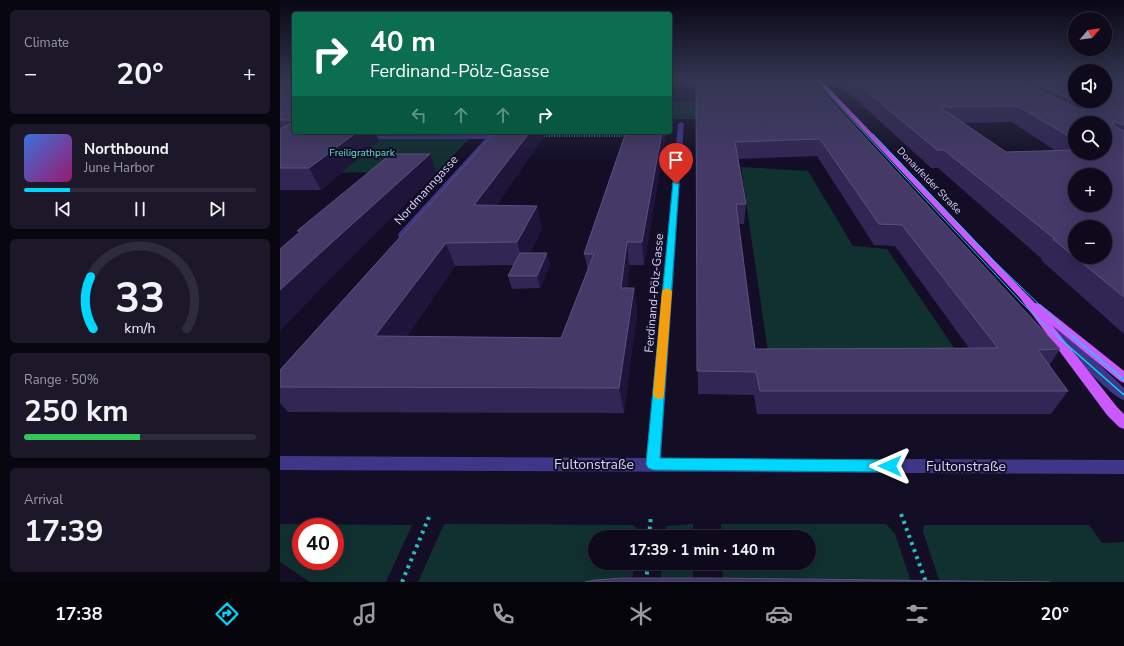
<!DOCTYPE html>
<html lang="en">
<head>
<meta charset="utf-8">
<style>
	:root { --surface:#0e0a1c; --page:#1c1829; --text:#f1f3f6; --muted:#9b9aa3; --line:#2e2b3b; --accent:#00d7fe }
	body { margin:0; font-family:"Nunito Sans",sans-serif; background:var(--page); color:var(--text); height:100vh; display:flex; flex-direction:column; font-size:15px; white-space:nowrap }
	* { box-sizing:border-box; margin:0 }
	p { font-size:13px; color:var(--muted) }
	.icon { flex:none; width:22px; height:22px; fill:none; stroke:currentColor; stroke-width:2; stroke-linecap:round; stroke-linejoin:round }
	.map { position:relative; flex:1; overflow:hidden }
	.details { display:flex; flex-direction:column; gap:10px; padding:10px; background:#08060f; width:280px }
	.details>* { flex:none }
	.guide { position:absolute; left:12px; top:12px; width:380px; height:122px; border-radius:4px; box-shadow:0 4px 16px #0002,0 0 0 1px var(--line); background:#0b6e4f; color:#fff; overflow:hidden }
	.needle { width:26px; rotate:61deg }
	.tools { position:absolute; left:788px; top:12px; display:grid; gap:8px }
	.tools a { display:grid; place-items:center; width:44px; height:44px; border-radius:50%; background:var(--surface); box-shadow:0 4px 16px #0002,0 0 0 1px var(--line); font-size:20px }
	.speed { position:absolute; left:12px; top:518px; display:flex; gap:8px; font-size:20px; font-weight:700; text-align:center }
	.speed>* { display:grid; place-content:center; width:52px; height:52px; border-radius:50%; background:var(--surface); box-shadow:0 4px 16px #0002,0 0 0 1px var(--line); line-height:1 }
	.speed .limit { border:6px solid #d22; background:#fff; color:#111 }
	.pin { position:absolute; display:grid; place-items:center; width:34px; height:34px; color:#fff; margin:-41px -17px; border-radius:50% 50% 50% 0; rotate:-45deg; box-shadow:0 0 4px #0007 }
	.pin .icon { rotate:45deg }
	.me { position:absolute; width:44px; margin:-22px; rotate:270deg; stroke-linejoin:round; filter:drop-shadow(0 0 3px #0008) }
	.turn { display:flex; align-items:center; gap:14px; height:84px; padding:0 12px; font-size:18px }
	.turn .icon { width:52px; height:52px; stroke-width:2.5 }
	.turn b { display:block; font-size:28px; line-height:34px }
	.lanes { display:flex; align-items:center; height:38px; padding:0 12px; background:#0003; justify-content:center; gap:20px; direction:ltr }
	.lanes .off { opacity:.35 }
	.big { font-size:30px; font-weight:700; line-height:1.1 }
	.details .widget { flex:1; display:flex; flex-direction:column; justify-content:center; gap:6px; min-width:0; padding:0 14px; border-radius:6px; background:var(--page) }
	.details .dial { align-items:center; gap:0 }
	.dial svg { height:104px; overflow:visible; fill:none; stroke:var(--line); stroke-width:7; stroke-linecap:round; text-anchor:middle }
	.dial text { fill:var(--text); stroke:none }
	.song { display:flex; align-items:center; gap:12px }
	.cover { width:48px; height:48px; border-radius:6px; background:linear-gradient(135deg,hsl(220 70% 55%),hsl(320 70% 35%)) }
	.played { height:4px; border-radius:2px; background:linear-gradient(90deg,var(--accent) 20%,var(--line) 20%) }
	.keys { display:flex; justify-content:space-around; direction:ltr }
	.heat { display:flex; justify-content:space-between; align-items:center; font-size:22px; direction:ltr }
	.charge { height:6px; border-radius:3px; background:linear-gradient(90deg,#34c759 50%,var(--line) 0) }
	.trip { position:absolute; left:308px; top:530px; width:228px; height:40px; border-radius:20px; background:var(--surface); box-shadow:0 4px 16px #0002,0 0 0 1px var(--line); font-weight:700; line-height:40px; text-align:center }
	.tabs { display:flex; height:64px; justify-content:space-around; align-items:center; background:#06040b; color:var(--muted) }
	.tabs .icon { width:28px; height:28px }
	.tabs .active { color:var(--accent) }
	.tabs b { font-size:18px; color:var(--text) }
	main { display:flex; flex:1; min-height:0 }
	.map>svg:first-child { display:block }
	.green { fill:#113030; fill-rule:evenodd }
	.lines { fill:none; stroke-linecap:round; stroke-linejoin:round }
	.path-far1 { stroke:#2abcbb; stroke-width:1.5; stroke-dasharray:1 1.5; stroke-linecap:butt }
	.path { stroke:#2abcbb; stroke-width:4; stroke-dasharray:3 4.5; stroke-linecap:butt }
	.minor { fill:#3e3787; fill-rule:evenodd }
	.major { fill:#ca5aff; fill-rule:evenodd }
	.tram-far1 { stroke:#00d7fe; stroke-width:1 }
	.tram { stroke:#00d7fe; stroke-width:1.5 }
	.wall { fill:#322655; fill-rule:evenodd }
	.shaded-wall { fill:#1e153a }
	.building { fill:#443967; stroke:#5b517f; fill-rule:evenodd }
	.route { fill:#00d7fe; stroke:#008ca5 }
	.slow { fill:#f59e0b }
	.labels { text-anchor:middle; stroke-width:4; stroke-linejoin:round; paint-order:stroke }
	.far-park-label { font-size:10px; fill:#5ae4c9; stroke:#130e26 }
	.far-street-label { font-size:10px; fill:#dad3ff; stroke:#130e26 }
	.street-label { font-size:12px; fill:#dad3ff; stroke:#130e26 }
	.near-street-label { font-size:14px; fill:#dad3ff; stroke:#130e26 }
</style>
</head>
<body>
<main>
<section class="details">
<div class="widget"><p>Climate</p>
<div class="heat"><a>−</a><b class="big">20°</b><a>+</a></div>
</div>
<div class="widget">
<div class="song"><i class="cover"></i><div><b>Northbound</b><p>June Harbor</p></div></div>
<div class="played"></div>
<div class="keys"><svg class="icon" aria-label="previous" viewBox="0 0 24 24"><path d="M18 5L8 12l10 7zM5 5v14"/></svg><svg class="icon" aria-label="pause" viewBox="0 0 24 24"><path d="M8 5v14M16 5v14"/></svg><svg class="icon" aria-label="next" viewBox="0 0 24 24"><path d="M6 5l10 7-10 7zM19 5v14"/></svg></div>
</div>
<div class="widget dial"><svg viewBox="0 0 100 80">
<path d="M14 69A42 42 0 1 1 86 69"/>
<path d="M14 69A42 42 0 0 1 12 29" stroke="#00d7fe"/>
<text x="50" y="56" font-size="32" font-weight="700">33</text>
<text x="50" y="72" font-size="11">km/h</text>
</svg></div>
<div class="widget"><p>Range · 50%</p><b class="big">250 km</b><div class="charge"></div></div>
<div class="widget"><p>Arrival</p><b class="big">17:39</b></div>
</section>
<div class="map">
<svg width="844" height="582" viewBox="0 0 844 582">
	<rect width="100%" height="100%" fill="#130e26"/>
	<g class="green">
		<path d="M426,101l1,18h-37v-17z"/>
		<path d="M81,132h115l-39,40 -157,1v-40z"/>
		<path d="M461,167l67,4 45,75 34,3 72,106 -190,4z"/>
		<path d="M0,524l132,1 -26,57h-76l-30,-20zM21,527h34v34h-34z"/>
		<path d="M164,524l189,1 4,3v9h-42v26h39l-2,19h-214z"/>
		<path d="M413,524v13h-28l1,-11z"/>
		<path d="M441,524h165l9,10 16,48h-188l-1,-19h87v-26h-88z"/>
		<path d="M644,525h165l13,18 22,-1v40h-183l-3,-5 -15,-45z"/>
		<path d="M382,563h31v19h-29l-3,-6z"/>
	</g>
	<g class="lines">
		<path class="path-far1" d="M264,136h83"/>
		<g class="path">
			<path d="M621,514l25,68"/>
			<path d="M369,537l2,-22"/>
			<path d="M122,582l27,-65"/>
			<path d="M366,582l2,-19"/>
		</g>
		<g class="minor">
			<path d="M401,122l3,2 -23,334 463,2v14l-844,-4v-14l366,2 32,-334z"/>
			<path d="M211,132h6l-92,105h-6l-1,-2 1,-2 86,-94h-120l-2,-1v-2l125,-1z"/>
			<path d="M770,320l4,1 70,67v12c-16,-5 -63,-58 -78,-73l-1,-3 1,-3z"/>
		</g>
		<path class="major" d="M536,80h5l214,223 5,1 84,67v12l-4,-2 -68,-56 65,82 7,7v15l-5,-2 -12,-12 -87,-117z"/>
		<g class="tram-far1">
			<path d="M535,80l206,222 37,35"/>
			<path d="M593,134l121,127 79,76"/>
		</g>
		<g class="tram">
			<path d="M777,336l67,59"/>
			<path d="M792,336l52,44"/>
		</g>
	</g>
	<g class="wall">
		<path d="M0,80h14v52h96l-3,2 -11,1 3,6 -58,49h-41z"/>
		<path d="M416,80h116l248,269 -11,17 19,25 -17,23h-294l-3,-19 -56,-1zM537,156l57,89 21,1 74,102 -214,1 -16,-125h5l2,-20 -8,-45z"/>
		<path d="M555,80h289v254l-83,-74 1,-1 -104,-91h-7zM732,122l44,29 -50,1 -44,-29zM795,123l30,30h-30z"/>
		<path d="M215,132h52l-51,74 46,22 -12,25 20,12 -10,23 -28,1 -4,-13 6,-11 -59,1 -48,70 154,2 27,-67 -4,-17 42,-122h40l-22,133h-15l-2,23h7l3,24 -13,101 -336,-1 -8,-9v-33z"/>
	</g>
	<g class="shaded-wall">
		<path d="M391,80h3l-4,27v-20z"/>
		<path d="M77,132h18l4,9 -58,49 -12,-22z"/>
		<path d="M250,132h17l-65,95 -8,-22z"/>
		<path d="M382,132h4l-22,133 -2,-23z"/>
		<path d="M150,154l7,19 -95,94 -62,64v-41l49,-45z"/>
		<path d="M257,206l5,22 -18,37 -7,-23z"/>
		<path d="M347,242l2,23 -5,47 -3,-24z"/>
		<path d="M166,243l9,23 -65,95 -15,-25z"/>
		<path d="M267,253l3,12 -10,23 -3,-12z"/>
		<path d="M354,288l3,24 -13,101 -5,-25z"/>
	</g>
	<g class="building">
		<rect x="0" y="80" width="14" height="40"/>
		<path d="M416,80h116l248,269 -22,1 30,41h-308l-4,-19 -59,-1zM540,139l59,85 23,1 96,123 -243,1 -19,-145h10l-11,-62z"/>
		<path d="M573,80h165l65,31 3,-5 -11,-5h30v-21h19v45l-11,-4 1,5 10,5v166l-49,-40h30v-30h-30v30l-22,-18h2l-111,-89h-7zM738,106l57,34v-17h30v30h-30v-3l-69,2 -66,-45zM795,175h30v30h-30z"/>
		<path d="M751,80h44v21z"/>
		<path d="M13,122h1v10h63l-48,36h-29v-39z"/>
		<path d="M215,132h35l-56,73 63,1 -20,36 -71,1 -71,93 186,2 33,-84h-10l42,-122h36l-20,110h-15l-6,46h13l-15,100 -339,-1v-17z"/>
		<path d="M111,154h39l-101,91 -49,45v-41l21,-18h-4z"/>
		<path d="M240,253h27l-10,23h-29z"/>
		<path d="M343,578h88l339,4h-465l10,-2z"/>
	</g>
	<linearGradient id="sky" x2="0" y2="1"><stop stop-color="#0a0815"/><stop offset="0.49" stop-color="#333652"/><stop offset="1" stop-color="#333652" stop-opacity="0"/></linearGradient>
	<rect width="844" height="162" fill="url(#sky)"/>
	<path class="route" d="M393,182l6,2 -19,274 230,2 5,2 2,4 -2,4 -5,2 -237,-2 -5,-2 -2,-4z"/>
	<path class="slow" d="M387,288l5,3 -8,103 -1,4 -4,1 -4,-1 -2,-4 9,-103z"/>
	<g class="labels">
		<g class="far-park-label">
			<text x="82" y="156">Freiligrathpark</text>
		</g>
		<g class="far-street-label">
			<text transform="translate(650 180) rotate(46)" y="4">Donaufelder Straße</text>
		</g>
		<g class="street-label">
			<text transform="translate(146 190) rotate(-48)" y="4">Nordmanngasse</text>
			<text transform="translate(374 293) rotate(-85)" y="4">Ferdinand-Pölz-Gasse</text>
		</g>
		<g class="near-street-label">
			<text x="314" y="469">Fultonstraße</text>
			<text x="686" y="471">Fultonstraße</text>
		</g>
	</g>
</svg>
<div class="tools">
<a><svg class="needle" viewBox="-14 -14 28 28"><path d="M0-13l5 13h-10z" fill="#e53935"/><path d="M0 13l5-13h-10z" fill="#9b9aa3"/></svg></a>
<a><svg class="icon" aria-label="sound" viewBox="0 0 24 24"><path d="M4 9h4l5-4v14l-5-4H4zM17 9q2 3 0 6"/></svg></a>
<a><svg class="icon" aria-label="search" viewBox="0 0 24 24"><circle cx="10" cy="10" r="6"/><path d="M15 15l6 6"/></svg></a>
<a>+</a>
<a>−</a>
</div>
<div class="speed"><div class="limit">40</div></div>
<div class="pin" style="left:396px;top:184px;background:#d93025"><svg class="icon" aria-label="arrive" viewBox="0 0 24 24"><path d="M6 21V4h12l-3 4 3 4H6"/></svg></div>
<svg class="me" style="left:610px;top:466px" viewBox="-20 -20 40 40"><path d="M0-17L14 15 0 8-14 15z" fill="#00d7fe" stroke="#fff" stroke-width="4"/></svg>
<div class="trip">17:39 · 1 min · 140 m</div>
<div class="guide">
<div class="turn"><svg class="icon" aria-label="right" viewBox="0 0 24 24"><path d="M7 20v-9h11M14 6l5 5-5 5"/></svg><div><b>40 m</b>Ferdinand-Pölz-Gasse</div></div>
<div class="lanes"><svg class="icon off" aria-label="left" viewBox="0 0 24 24"><path d="M17 20v-9H6M10 6l-5 5 5 5"/></svg><svg class="icon off" aria-label="ahead" viewBox="0 0 24 24"><path d="M12 20V5M6 11l6-6 6 6"/></svg><svg class="icon off" aria-label="ahead" viewBox="0 0 24 24"><path d="M12 20V5M6 11l6-6 6 6"/></svg><svg class="icon" aria-label="right" viewBox="0 0 24 24"><path d="M7 20v-9h11M14 6l5 5-5 5"/></svg></div>
</div>
</div>
</main>
<nav class="tabs">
<b>17:38</b>
<svg class="icon active" aria-label="directions" viewBox="0 0 24 24"><path d="M12 3l9 9-9 9-9-9zM9 14v-3h6M13 9l2 2-2 2"/></svg>
<svg class="icon" aria-label="music" viewBox="0 0 24 24"><path d="M9 18V5l10-2v13"/><circle cx="6" cy="18" r="3"/><circle cx="16" cy="16" r="3"/></svg>
<svg class="icon" aria-label="phone" viewBox="0 0 24 24"><path d="M5 4h4l2 5-3 2q2 4 5 5l2-3 5 2v4C11 20 4 13 5 4z"/></svg>
<svg class="icon" aria-label="climate" viewBox="0 0 24 24"><path d="M12 3v18M4 7l16 10M4 17L20 7"/></svg>
<svg class="icon" aria-label="car" viewBox="0 0 24 24"><path d="M5 17H2v-5l4-1 3-4h7l3 4 3 1v5h-3M9 17h6M6 11h13"/><circle cx="7" cy="17" r="2"/><circle cx="17" cy="17" r="2"/></svg>
<svg class="icon" aria-label="filters" viewBox="0 0 24 24"><path d="M4 7h16M4 17h16"/><circle cx="9" cy="7" r="2"/><circle cx="15" cy="17" r="2"/></svg>
<b>20°</b>
</nav>
</body>
</html>
